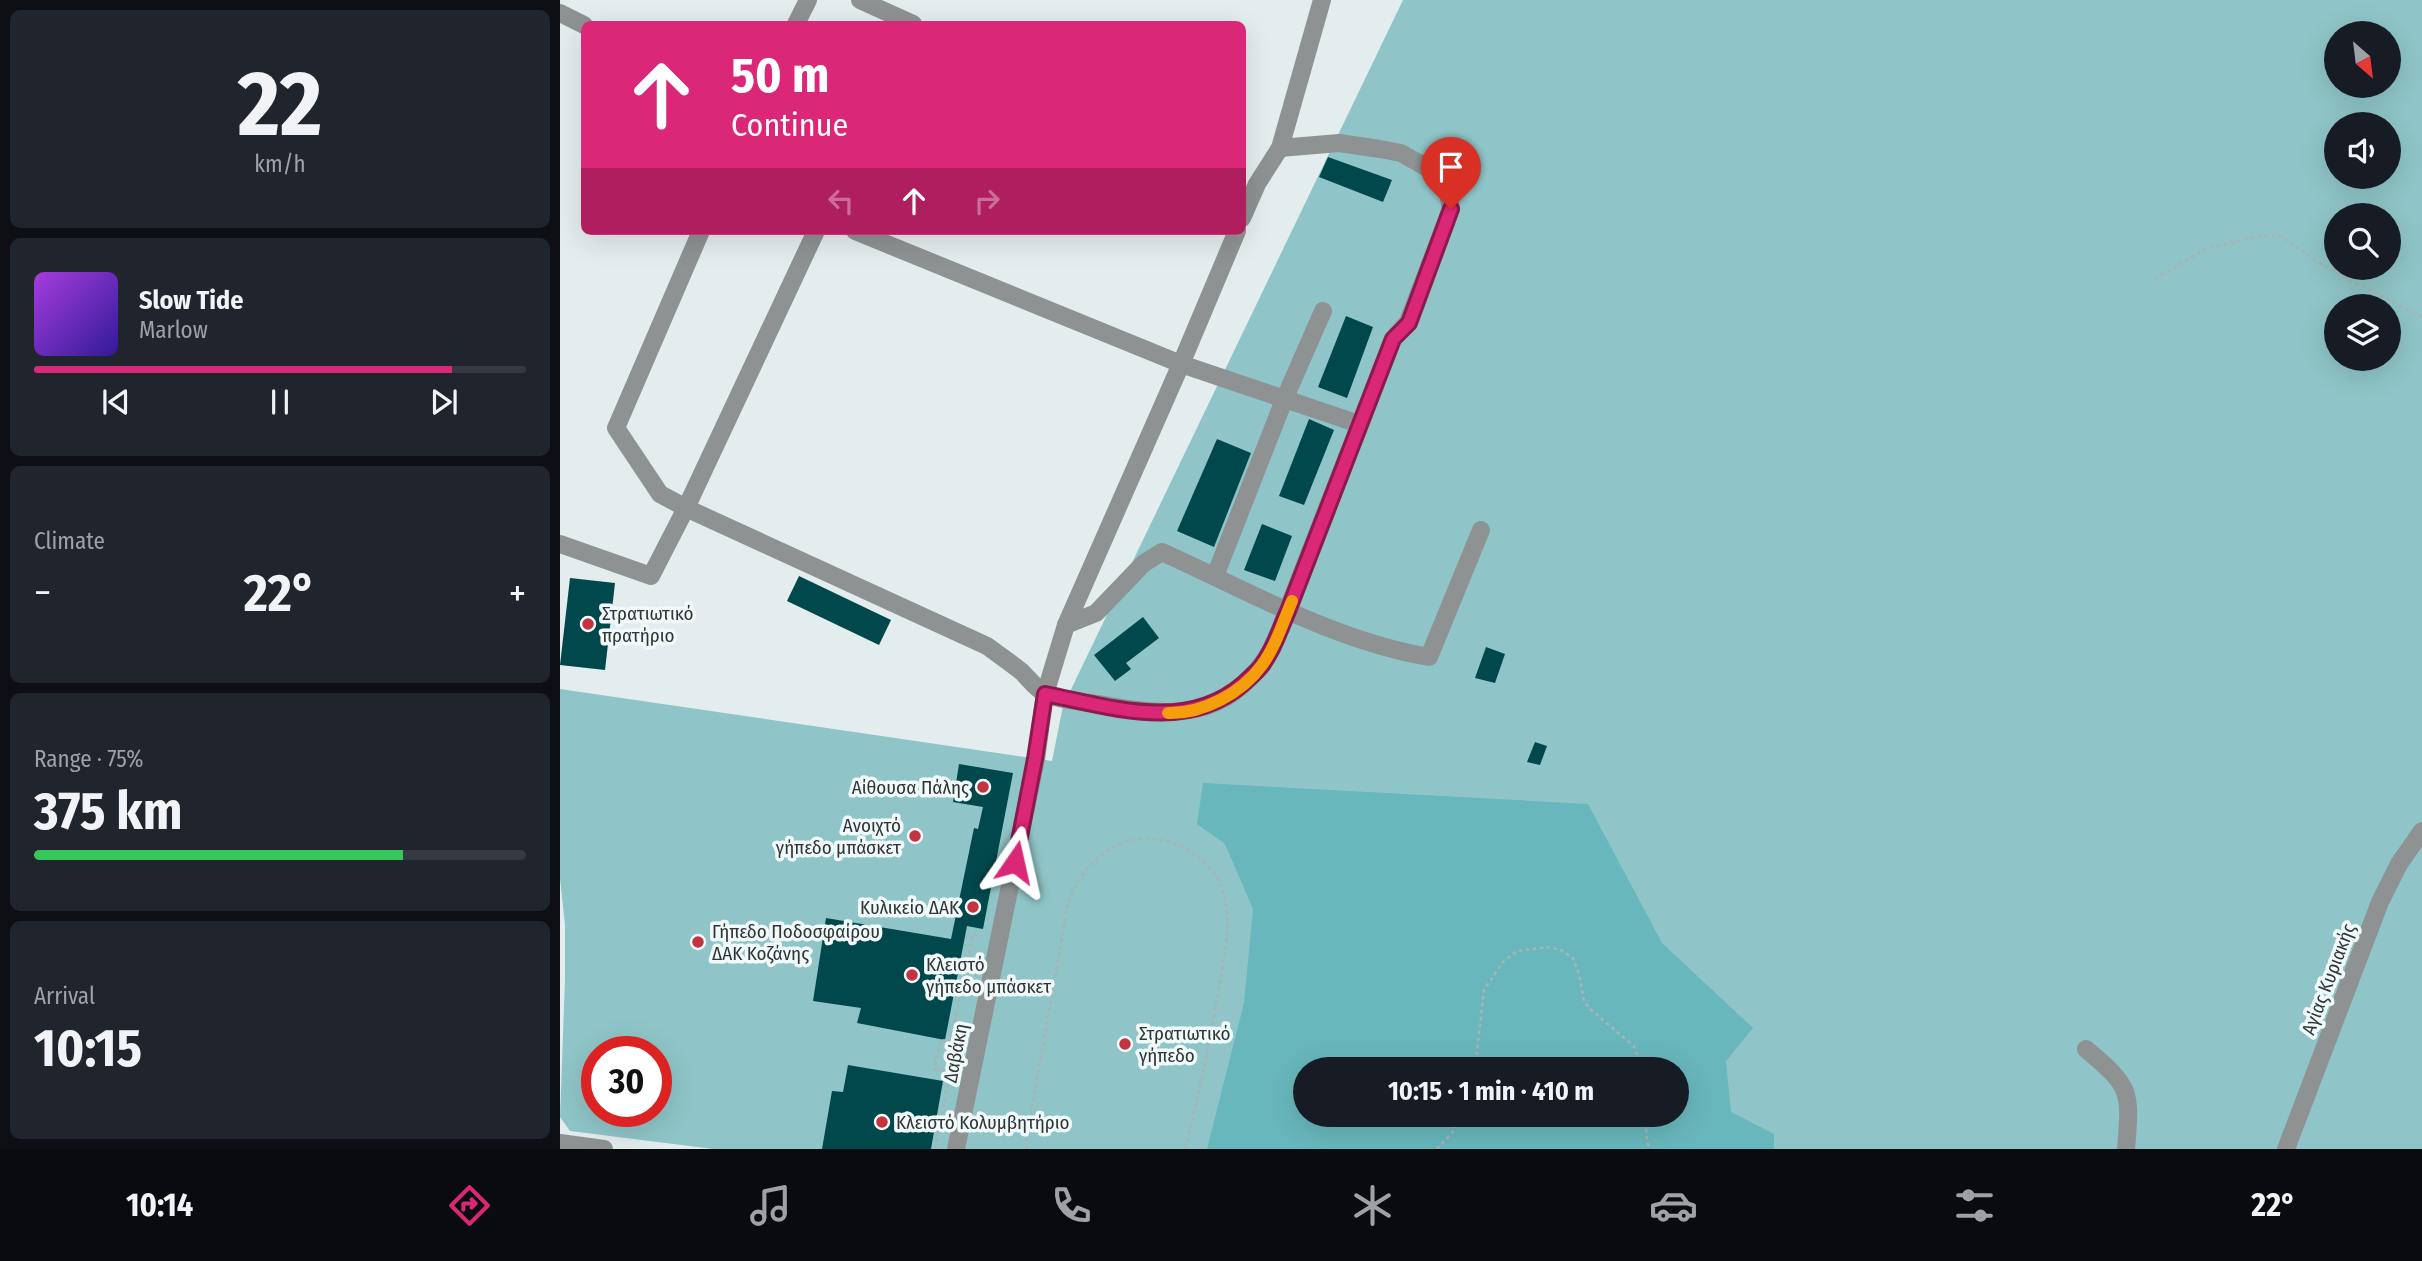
<!DOCTYPE html>
<html lang="en">
<head>
<meta charset="utf-8">
<style>
	:root { --surface:#171b24; --page:#20242c; --text:#f1f3f6; --muted:#9ea1a6; --line:#363941; --accent:#db2777 }
	body { margin:0; font-family:"Fira Sans Condensed",sans-serif; background:var(--page); color:var(--text); height:100vh; display:flex; flex-direction:column; font-size:26px; white-space:nowrap }
	* { box-sizing:border-box; margin:0 }
	p { font-size:23px; color:var(--muted) }
	.icon { flex:none; width:38px; height:38px; fill:none; stroke:currentColor; stroke-width:2; stroke-linecap:round; stroke-linejoin:round }
	.map { position:relative; flex:1; overflow:hidden }
	.side { display:flex; flex-direction:column; gap:10px; padding:10px; background:#0d0f14; width:560px }
	.side>* { flex:none }
	.banner { position:absolute; left:21px; top:21px; width:665px; height:214px; border-radius:10px; box-shadow:0 7px 28px #0002; background:#db2777; color:#fff; overflow:hidden }
	.needle { width:46px; rotate:152deg }
	.buttons { position:absolute; left:1764px; top:21px; display:grid; gap:14px }
	.buttons a { display:grid; place-items:center; width:77px; height:77px; border-radius:50%; background:var(--surface); box-shadow:0 7px 28px #0002; font-size:35px }
	.speed { position:absolute; left:21px; top:1036px; display:flex; gap:14px; font-size:35px; font-weight:700; text-align:center }
	.speed>* { display:grid; place-content:center; width:91px; height:91px; border-radius:50%; background:var(--surface); box-shadow:0 7px 28px #0002; line-height:1 }
	.speed .limit { border:10px solid #d22; background:#fff; color:#111 }
	.pin { position:absolute; display:grid; place-items:center; width:60px; height:60px; color:#fff; margin:-72px -30px; border-radius:50% 50% 50% 0; rotate:-45deg; box-shadow:0 0 7px #0007 }
	.pin .icon { rotate:45deg }
	.me { position:absolute; width:77px; margin:-38px; rotate:11deg; stroke-linejoin:round; filter:drop-shadow(0 0 5px #0008) }
	.turn { display:flex; align-items:center; gap:24px; height:147px; padding:0 35px; font-size:32px }
	.turn .icon { width:91px; height:91px; stroke-width:2.5 }
	.turn b { display:block; font-size:49px; line-height:60px }
	.lanes { display:flex; align-items:center; height:66px; padding:0 35px; background:#0003; justify-content:center; gap:35px; direction:ltr }
	.lanes .off { opacity:.35 }
	.big { font-size:52px; font-weight:700; line-height:1.1 }
	.side .card { flex:1; display:flex; flex-direction:column; justify-content:center; gap:10px; min-width:0; padding:0 24px; border-radius:10px; background:var(--page) }
	.side .dial { align-items:center; gap:0 }
	.dial b { font-size:91px; line-height:1 }
	.song { display:flex; align-items:center; gap:21px }
	.cover { width:84px; height:84px; border-radius:10px; background:linear-gradient(135deg,hsl(280 70% 55%),hsl(250 70% 35%)) }
	.played { height:7px; border-radius:4px; background:linear-gradient(90deg,var(--accent) 85%,var(--line) 85%) }
	.keys { display:flex; justify-content:space-around; direction:ltr }
	.heat { display:flex; justify-content:space-between; align-items:center; font-size:38px; direction:ltr }
	.charge { height:10px; border-radius:5px; background:linear-gradient(90deg,#34c759 75%,var(--line) 0) }
	.trip { position:absolute; left:733px; top:1057px; width:396px; height:70px; border-radius:35px; background:var(--surface); box-shadow:0 7px 28px #0002; font-weight:700; line-height:70px; text-align:center }
	.dock { display:flex; height:112px; justify-content:space-around; align-items:center; background:#090b0e; color:var(--muted) }
	.dock .icon { width:49px; height:49px }
	.dock .on { color:var(--accent) }
	.dock b { font-size:32px; color:var(--text) }
	main { display:flex; flex:1; min-height:0 }
	.map>svg:first-child { display:block }
	.green { fill:#8fc5c8; fill-rule:evenodd }
	.forest { fill:#68b7bc; fill-rule:evenodd }
	.building { fill:#00484b }
	.lines { fill:none; stroke-linecap:round; stroke-linejoin:round }
	.path { stroke:#abb2b3; stroke-width:2.5; stroke-dasharray:3.5 3.5; stroke-linecap:butt }
	.minor { stroke:#8e9292; stroke-width:18 }
	.route-casing { stroke:#8e194d; stroke-width:18 }
	.route { stroke:#db2777; stroke-width:12 }
	.slow { stroke:#f59e0b; stroke-width:12 }
	.poi-dot { fill:#c33340; stroke:#f1fafb; stroke-width:2.5 }
	.labels { text-anchor:middle; stroke-width:7; stroke-linejoin:round; paint-order:stroke }
	.poi-label { font-size:19px; fill:#313535; stroke:#f1fafb; text-anchor:start }
	.street-label { font-size:19px; fill:#313535; stroke:#f1fafb }
</style>
</head>
<body>
<main>
<section class="side">
<div class="card dial"><b>22</b><p>km/h</p></div>
<div class="card">
<div class="song"><i class="cover"></i><div><b>Slow Tide</b><p>Marlow</p></div></div>
<div class="played"></div>
<div class="keys"><svg class="icon" aria-label="previous" viewBox="0 0 24 24"><path d="M18 5L8 12l10 7zM5 5v14"/></svg><svg class="icon" aria-label="pause" viewBox="0 0 24 24"><path d="M8 5v14M16 5v14"/></svg><svg class="icon" aria-label="next" viewBox="0 0 24 24"><path d="M6 5l10 7-10 7zM19 5v14"/></svg></div>
</div>
<div class="card"><p>Climate</p>
<div class="heat"><a>−</a><b class="big">22°</b><a>+</a></div>
</div>
<div class="card"><p>Range · 75%</p><b class="big">375 km</b><div class="charge"></div></div>
<div class="card"><p>Arrival</p><b class="big">10:15</b></div>
</section>
<div class="map">
<svg width="1862" height="1149" viewBox="0 0 1862 1149">
	<rect width="100%" height="100%" fill="#e4edee"/>
	<path class="green" d="M843,0h1019v1149h-1709l-143,-18 -10,-14 5,-138v-54l-5,-46v-190l492,72 11,-55zM1776,33h53v53h-53zM1776,124h53v53h-53zM1776,215h53v53h-53zM1776,306h53v53h-53zM37,1052h59v59h-59zM746,1069h370v46h-370z"/>
	<path class="forest" d="M643,783l385,21 74,139 91,85 -27,33 5,51 43,22v15h-567l37,-146 9,-94 -28,-65 -28,-20zM746,1069h370v46h-370z"/>
	<g class="building">
		<path d="M768,157l64,23 -9,22 -64,-25z"/>
		<path d="M786,316l27,11 -26,71 -29,-11z"/>
		<path d="M749,419l25,11 -30,75 -25,-9z"/>
		<path d="M657,439l34,14 -37,94 -37,-16z"/>
		<path d="M702,524l30,12 -17,45 -31,-11z"/>
		<path d="M239,576l92,44 -12,25 -92,-44z"/>
		<path d="M10,578l45,5 -10,87 -45,-5z"/>
		<path d="M583,617l16,21 -33,25 5,6 -16,12 -21,-26z"/>
		<path d="M926,647l19,7 -10,29 -20,-5z"/>
		<path d="M975,742l12,4 -7,19 -13,-3z"/>
		<path d="M399,764l54,9 -30,156 -16,-3 -22,114 -88,-17 4,-15 -48,-7 13,-83 125,21 23,-111 4,1 5,-22 -30,-5z"/>
		<path d="M288,1065l95,16 -12,68h-109l10,-58 11,1z"/>
	</g>
	<g class="lines">
		<g class="path">
			<path d="M1595,279l51,-30 51,-13 21,-1 53,35 91,47"/>
			<path d="M915,1069l9,-79 19,-28 14,-11 30,-4 14,3 12,8 6,16 5,27 7,9 43,36 8,23"/>
			<path d="M1085,1115l2,27 3,7"/>
			<path d="M375,1149l15,-77 -16,-3 7,-29 10,1 22,-107 10,2"/>
			<path d="M467,1149l-1,-6 42,-241c12,-30 33,-56 67,-62 18,-3 35,0 51,9 16,9 32,25 37,43 9,30 2,60 -3,90 -9,56 -21,112 -35,167"/>
			<path d="M877,1149l15,-16 8,-18"/>
		</g>
		<g class="minor">
			<path d="M300,0l53,24"/>
			<path d="M0,13l24,12"/>
			<path d="M236,24l12,-24"/>
			<path d="M682,218l15,-34 23,-36 42,-148"/>
			<path d="M141,231l-85,197 44,66 26,14 301,138c12,9 24,17 35,26 7,7 15,18 24,22 12,6 38,8 53,10 75,14 131,17 174,-57l120,-308 15,-17 43,-113 -6,-31 -44,-25 -21,-4 -41,-6 -59,5"/>
			<path d="M295,231l326,133 178,60"/>
			<path d="M0,544l91,32 35,-68 130,-277"/>
			<path d="M655,576l69,-176 39,-89"/>
			<path d="M506,625l30,-12 48,-50 18,-11c86,39 173,89 267,105l52,-127"/>
			<path d="M1526,1049c45,38 45,41 40,100"/>
			<path d="M0,1143l44,6"/>
			<path d="M396,1149l80,-390 9,-65 21,-69 115,-261 56,-133"/>
			<path d="M1726,1149l94,-247 19,-38 23,-33"/>
		</g>
	</g>
	<g class="lines">
		<defs>
			<path id="route" d="M455,862l20,-103 10,-65c66,13 141,39 198,-10 6,-6 14,-12 19,-19 12,-16 18,-36 26,-54l105,-272 16,-16 42,-114"/>
		</defs>
		<use href="#route" class="route-casing"/>
		<use href="#route" class="route"/>
		<path class="slow" d="M608,713c35,1 74,-20 94,-48 14,-19 21,-43 30,-64"/>
	</g>
	<g class="poi-dot">
		<circle cx="28" cy="624" r="7"/>
		<circle cx="423" cy="787" r="7"/>
		<circle cx="355" cy="836" r="7"/>
		<circle cx="413" cy="907" r="7"/>
		<circle cx="138" cy="942" r="7"/>
		<circle cx="352" cy="975" r="7"/>
		<circle cx="565" cy="1044" r="7"/>
		<circle cx="322" cy="1122" r="7"/>
	</g>
	<g class="labels">
		<g class="poi-label">
			<text x="42" y="620">Στρατιωτικό<tspan x="42" dy="22">πρατήριο</tspan></text>
			<text x="409" y="794" text-anchor="end">Αίθουσα Πάλης</text>
			<text x="341" y="832" text-anchor="end">Ανοιχτό<tspan x="341" dy="22">γήπεδο μπάσκετ</tspan></text>
			<text x="399" y="914" text-anchor="end">Κυλικείο ΔΑΚ</text>
			<text x="152" y="938">Γήπεδο Ποδοσφαίρου<tspan x="152" dy="22">ΔΑΚ Κοζάνης</tspan></text>
			<text x="366" y="971">Κλειστό<tspan x="366" dy="22">γήπεδο μπάσκετ</tspan></text>
			<text x="579" y="1040">Στρατιωτικό<tspan x="579" dy="22">γήπεδο</tspan></text>
			<text x="336" y="1129">Κλειστό Κολυμβητήριο</text>
		</g>
		<g class="street-label">
			<text transform="translate(1768 979) rotate(-69)" y="7">Αγίας Κυριακής</text>
			<text transform="translate(395 1053) rotate(-79)" y="7">Δαβάκη</text>
		</g>
	</g>
</svg>
<div class="buttons">
<a><svg class="needle" viewBox="-14 -14 28 28"><path d="M0-13l5 13h-10z" fill="#e53935"/><path d="M0 13l5-13h-10z" fill="#9ea1a6"/></svg></a>
<a><svg class="icon" aria-label="sound" viewBox="0 0 24 24"><path d="M4 9h4l5-4v14l-5-4H4zM17 9q2 3 0 6"/></svg></a>
<a><svg class="icon" aria-label="search" viewBox="0 0 24 24"><circle cx="10" cy="10" r="6"/><path d="M15 15l6 6"/></svg></a>
<a><svg class="icon" aria-label="layers" viewBox="0 0 24 24"><path d="M12 4l9 5-9 5-9-5zM3 14l9 5 9-5"/></svg></a>
</div>
<div class="speed"><div class="limit">30</div></div>
<div class="pin" style="left:891px;top:209px;background:#d93025"><svg class="icon" aria-label="arrive" viewBox="0 0 24 24"><path d="M6 21V4h12l-3 4 3 4H6"/></svg></div>
<svg class="me" style="left:455px;top:862px" viewBox="-20 -20 40 40"><path d="M0-17L14 15 0 8-14 15z" fill="#db2777" stroke="#fff" stroke-width="4"/></svg>
<div class="trip">10:15 · 1 min · 410 m</div>
<div class="banner">
<div class="turn"><svg class="icon" aria-label="ahead" viewBox="0 0 24 24"><path d="M12 20V5M6 11l6-6 6 6"/></svg><div><b>50 m</b>Continue</div></div>
<div class="lanes"><svg class="icon off" aria-label="left" viewBox="0 0 24 24"><path d="M17 20v-9H6M10 6l-5 5 5 5"/></svg><svg class="icon" aria-label="ahead" viewBox="0 0 24 24"><path d="M12 20V5M6 11l6-6 6 6"/></svg><svg class="icon off" aria-label="right" viewBox="0 0 24 24"><path d="M7 20v-9h11M14 6l5 5-5 5"/></svg></div>
</div>
</div>
</main>
<nav class="dock">
<b>10:14</b>
<svg class="icon on" aria-label="directions" viewBox="0 0 24 24"><path d="M12 3l9 9-9 9-9-9zM9 14v-3h6M13 9l2 2-2 2"/></svg>
<svg class="icon" aria-label="music" viewBox="0 0 24 24"><path d="M9 18V5l10-2v13"/><circle cx="6" cy="18" r="3"/><circle cx="16" cy="16" r="3"/></svg>
<svg class="icon" aria-label="phone" viewBox="0 0 24 24"><path d="M5 4h4l2 5-3 2q2 4 5 5l2-3 5 2v4C11 20 4 13 5 4z"/></svg>
<svg class="icon" aria-label="climate" viewBox="0 0 24 24"><path d="M12 3v18M4 7l16 10M4 17L20 7"/></svg>
<svg class="icon" aria-label="car" viewBox="0 0 24 24"><path d="M5 17H2v-5l4-1 3-4h7l3 4 3 1v5h-3M9 17h6M6 11h13"/><circle cx="7" cy="17" r="2"/><circle cx="17" cy="17" r="2"/></svg>
<svg class="icon" aria-label="filters" viewBox="0 0 24 24"><path d="M4 7h16M4 17h16"/><circle cx="9" cy="7" r="2"/><circle cx="15" cy="17" r="2"/></svg>
<b>22°</b>
</nav>
</body>
</html>
